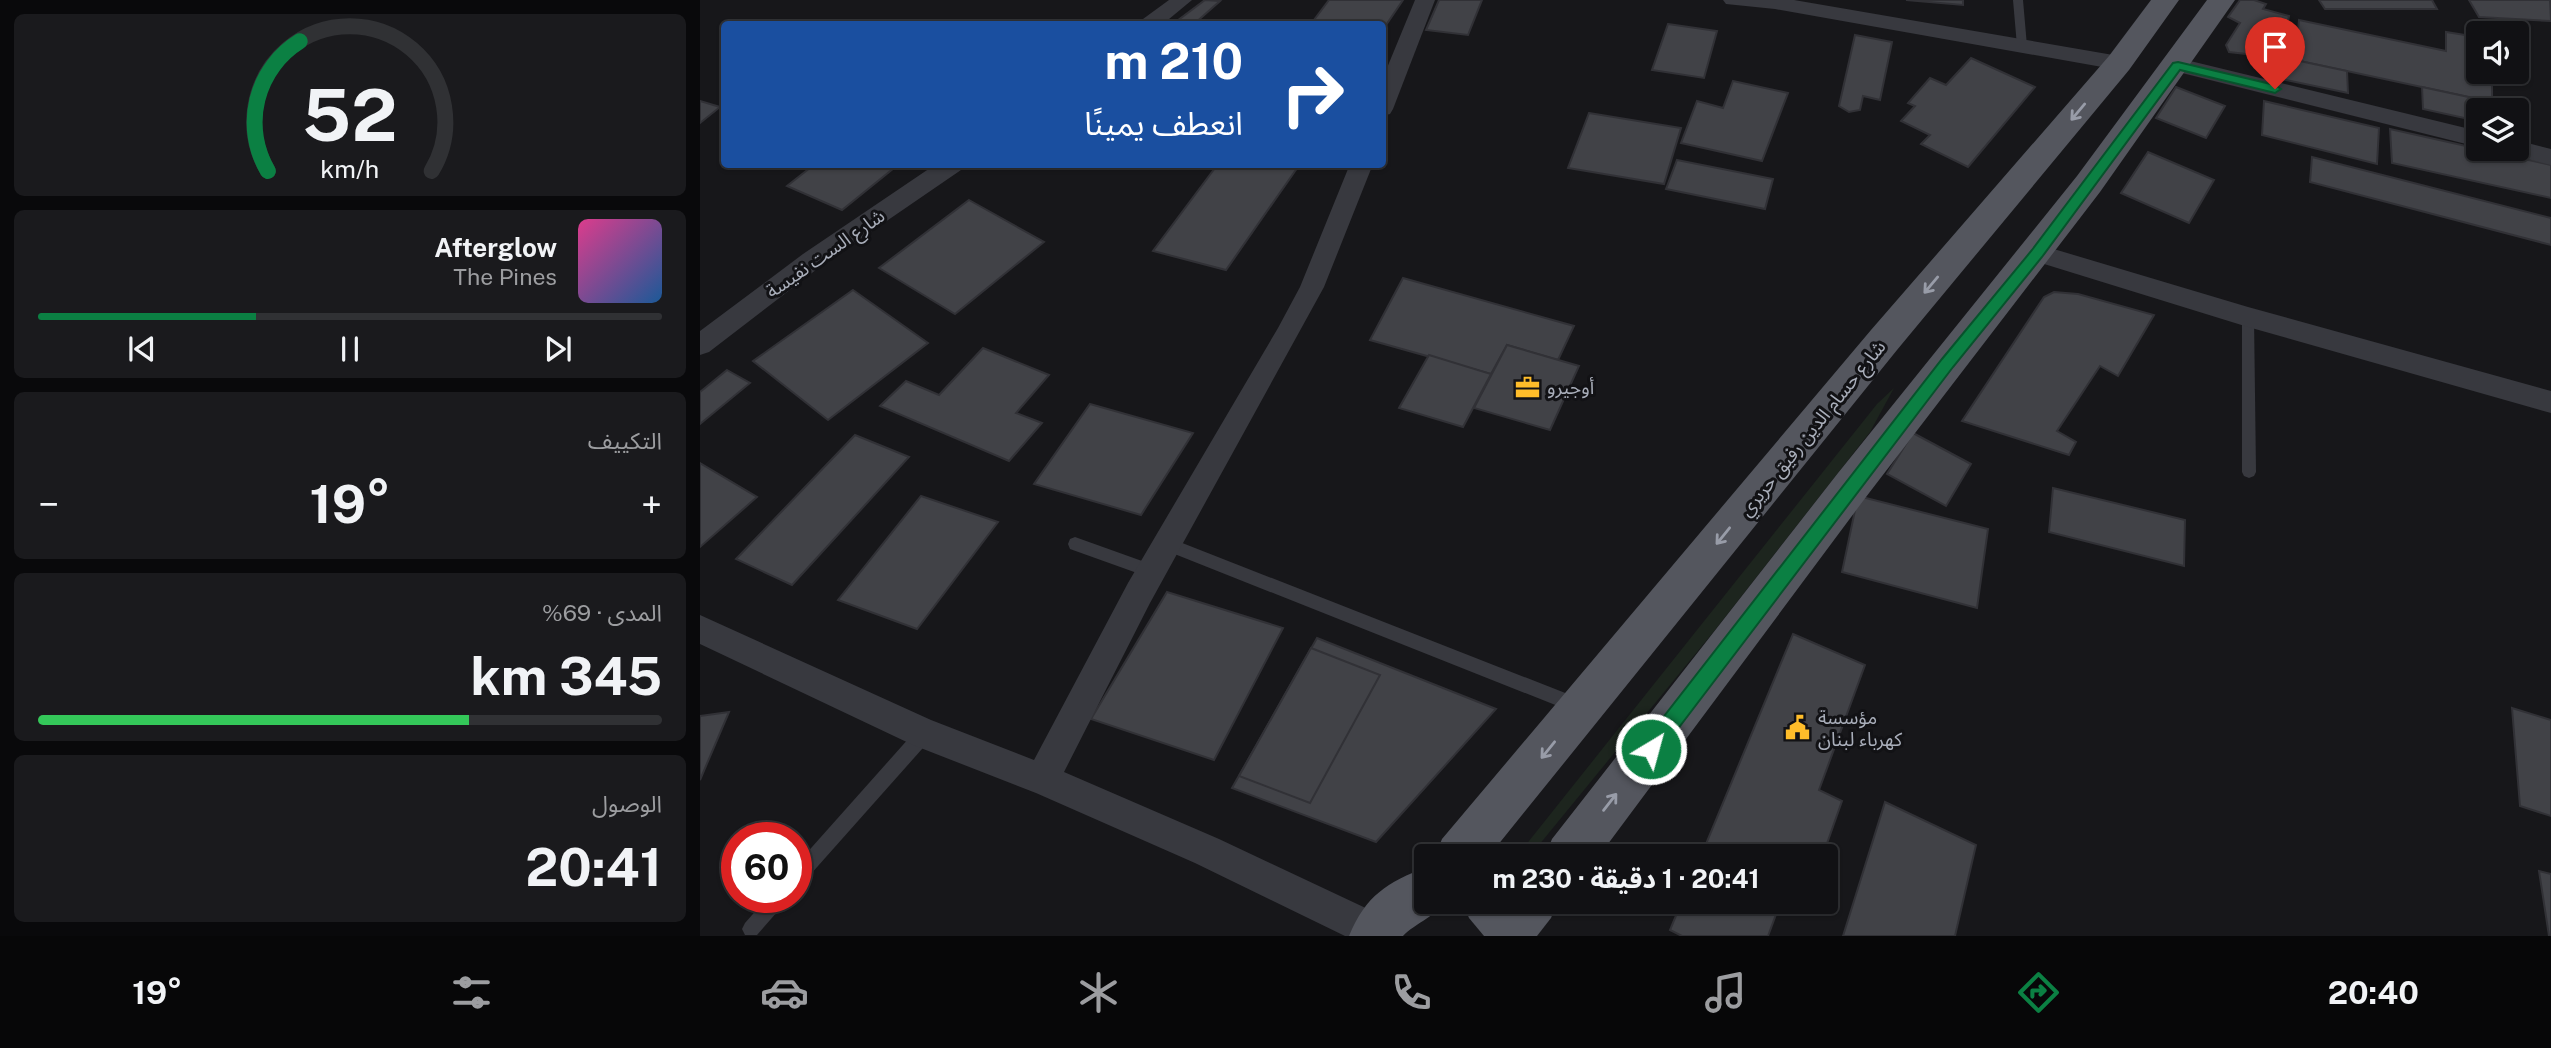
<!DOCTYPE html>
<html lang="ar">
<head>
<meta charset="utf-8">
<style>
	:root { --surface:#111114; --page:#1a1a1d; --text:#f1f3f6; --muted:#9c9da0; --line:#303134; --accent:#0b8043 }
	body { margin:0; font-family:"Public Sans","Noto Sans Arabic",sans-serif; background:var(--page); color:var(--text); direction:rtl; height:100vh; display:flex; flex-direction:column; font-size:26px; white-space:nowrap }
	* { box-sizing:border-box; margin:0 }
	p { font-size:23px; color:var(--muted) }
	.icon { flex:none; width:38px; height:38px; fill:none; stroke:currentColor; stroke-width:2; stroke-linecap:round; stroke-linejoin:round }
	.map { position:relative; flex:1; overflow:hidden; direction:ltr }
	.details { display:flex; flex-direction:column; gap:14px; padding:14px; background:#09090b; width:700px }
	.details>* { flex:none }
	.hud { position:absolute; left:21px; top:21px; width:665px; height:147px; border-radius:7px; box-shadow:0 2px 5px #0004,0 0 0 2px var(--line); direction:rtl; background:#1a4fa0; color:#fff; overflow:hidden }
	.controls { position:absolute; left:1766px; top:21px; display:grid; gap:14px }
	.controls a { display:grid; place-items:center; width:63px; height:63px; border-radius:7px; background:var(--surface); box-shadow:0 2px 5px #0004,0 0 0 2px var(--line); font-size:35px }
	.speed { position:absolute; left:21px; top:822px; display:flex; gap:14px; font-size:35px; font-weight:700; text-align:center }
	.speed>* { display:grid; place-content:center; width:91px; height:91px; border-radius:50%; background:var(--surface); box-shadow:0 2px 5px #0004,0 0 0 2px var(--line); line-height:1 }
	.speed .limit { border:10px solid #d22; background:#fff; color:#111 }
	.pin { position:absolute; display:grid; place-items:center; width:60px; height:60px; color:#fff; margin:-72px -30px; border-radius:50% 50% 50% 0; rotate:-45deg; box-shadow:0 0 7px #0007 }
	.pin .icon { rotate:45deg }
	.me { position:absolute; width:77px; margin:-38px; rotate:37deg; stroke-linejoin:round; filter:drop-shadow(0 0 5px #0008) }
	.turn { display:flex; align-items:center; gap:24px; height:147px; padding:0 28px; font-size:32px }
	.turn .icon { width:91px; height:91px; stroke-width:2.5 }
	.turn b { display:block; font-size:49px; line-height:60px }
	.big { font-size:52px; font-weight:700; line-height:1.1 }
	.details .card { flex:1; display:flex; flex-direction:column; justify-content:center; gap:10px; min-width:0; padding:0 24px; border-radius:10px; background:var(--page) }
	.details .dial { align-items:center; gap:0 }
	.dial svg { height:182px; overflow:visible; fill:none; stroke:var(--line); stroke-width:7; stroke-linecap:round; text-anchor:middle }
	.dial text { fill:var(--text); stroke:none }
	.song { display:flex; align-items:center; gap:21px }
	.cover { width:84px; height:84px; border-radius:10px; background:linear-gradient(135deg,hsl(330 70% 55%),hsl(210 70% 35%)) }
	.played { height:7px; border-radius:4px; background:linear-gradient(90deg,var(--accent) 35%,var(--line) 35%) }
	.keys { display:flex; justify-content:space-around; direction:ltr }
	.heat { display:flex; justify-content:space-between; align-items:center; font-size:38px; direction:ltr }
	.charge { height:10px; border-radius:5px; background:linear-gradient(90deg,#34c759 69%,var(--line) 0) }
	.trip { position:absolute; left:714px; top:844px; width:424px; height:70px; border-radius:7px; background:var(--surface); box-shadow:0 2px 5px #0004,0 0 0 2px var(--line); font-weight:700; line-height:70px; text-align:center; direction:rtl }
	.tabs { display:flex; height:112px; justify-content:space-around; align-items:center; background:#070708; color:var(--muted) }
	.tabs .icon { width:49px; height:49px }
	.tabs .on { color:var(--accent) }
	.tabs b { font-size:32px; color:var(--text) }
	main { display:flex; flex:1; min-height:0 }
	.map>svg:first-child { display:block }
	.green { fill:#1d251e }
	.building { fill:#414247; stroke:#313136; stroke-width:2 }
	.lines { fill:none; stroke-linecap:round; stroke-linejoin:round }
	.lane { fill:#38393f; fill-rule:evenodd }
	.street { fill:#38393f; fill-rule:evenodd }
	.primary { fill:#54565e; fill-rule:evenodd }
	.oneway { stroke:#989ca8 }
	.route { fill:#0b8043; stroke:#07532c; stroke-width:2 }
	.labels { text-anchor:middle; stroke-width:6; stroke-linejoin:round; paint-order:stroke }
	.street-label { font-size:19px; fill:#a9aeba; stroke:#121215 }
	.poi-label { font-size:19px; fill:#a9aeba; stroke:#121215; text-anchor:start }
</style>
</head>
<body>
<main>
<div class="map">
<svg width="1851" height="936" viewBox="0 0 1851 936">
	<rect width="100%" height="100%" fill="#17171a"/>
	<path class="green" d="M1194,388l-24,44 -155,198 -185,226h-13l360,-452z"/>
	<g class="building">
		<path d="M505,0l15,1 -26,23 -17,-3z"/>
		<path d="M629,0h74l-21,31v-7h-71z"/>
		<path d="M739,0h43l-14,35 -42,-5z"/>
		<path d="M1206,0h57v5z"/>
		<path d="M1540,0h14l12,4 -3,5 26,7 -5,26 7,3v14l-62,-7 -3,-7 14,-22 -12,-6z"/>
		<path d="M1619,0h113l5,9h-112z"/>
		<path d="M1769,0h81l1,21 -72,-4z"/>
		<path d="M1599,20l147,31v-19l32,5v35h14v30l-197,-42z"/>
		<path d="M968,24l49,7 -13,47 -52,-8z"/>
		<path d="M1155,35l37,7 -12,58 -17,-4 -3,14 -11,2 -10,-6z"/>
		<path d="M1271,58l64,29 -67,80 -47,-23 9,-9 -29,-14 14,-15 -7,-3 22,-25 16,7z"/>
		<path d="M1595,60l52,11 1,22 -67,-14 2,-16 13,2z"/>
		<path d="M1033,81l55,12 -26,68 -81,-18 16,-42 26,7z"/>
		<path d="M1476,87l49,19 -19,32 -50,-20z"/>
		<path d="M1722,87l70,15 1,8h-15v11l-55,-12z"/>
		<path d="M0,101l20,6 -20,16z"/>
		<path d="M1564,101l115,27 -2,36 -115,-29z"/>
		<path d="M889,113l92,15 -17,56 -96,-16z"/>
		<path d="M1690,129l161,36v33l-159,-35z"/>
		<path d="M1448,152l66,28 -25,43 -68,-30z"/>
		<path d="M1612,157l239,61v27l-241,-63z"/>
		<path d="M977,160l96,19 -8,30 -99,-20z"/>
		<path d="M115,164h84l-57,46 -55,-24z"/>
		<path d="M518,164h82l-74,106 -73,-19z"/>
		<path d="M269,200l75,42 -89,72 -76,-46z"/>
		<path d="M703,278l171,48 -16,34 -51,-15 -16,29 -121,-34z"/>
		<path d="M153,290l75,53 -100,77 -75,-59z"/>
		<path d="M1354,292l24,2 76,21 -36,61 -18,-10 -43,65 19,11 -7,13 -107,-34 82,-124z"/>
		<path d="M807,345l72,21 -29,64 -76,-22z"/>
		<path d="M283,348l66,27 -33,38 26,10 -33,38 -129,-55 26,-25 33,14z"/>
		<path d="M729,355l62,19 -28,53 -64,-19z"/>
		<path d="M27,370l23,13 -50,41v-32z"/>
		<path d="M390,404l103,29 -52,82 -107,-31z"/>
		<path d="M1213,433l58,31 -25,42 -59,-32z"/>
		<path d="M155,435l54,22 -117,128 -56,-26z"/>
		<path d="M0,463l57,34 -57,50z"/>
		<path d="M1353,488l132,32 -1,46 -135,-34z"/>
		<path d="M221,496l77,26 -81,107 -79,-29z"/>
		<path d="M1158,496l130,33 -11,79 -135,-36z"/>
		<path d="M467,592l116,36 -69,132 -123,-41z"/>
		<path d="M1093,634l72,31 -46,125 23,11 -18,51 9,9 -7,21 -1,-26h-124z"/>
		<path d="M617,638l179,71 -120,133 -144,-54z"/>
		<path d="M611,648l69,27 -70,128 -71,-27z"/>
		<path d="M1812,708l39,12v96l-31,-10z"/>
		<path d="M29,712l-29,68v-64z"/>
		<path d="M1185,802l91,43 -21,91h-112z"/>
		<path d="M1839,871l12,3v62h-2z"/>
		<path d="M982,901h99l-13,35h-86l-12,-6z"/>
	</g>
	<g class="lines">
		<g class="lane">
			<path d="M1313,0h10l4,46 -5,3 -5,-3z"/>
			<path d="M1548,312l6,5 2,155 -2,4 -5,2 -5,-2 -2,-4v-155z"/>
			<path d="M375,537l81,29 2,5 -2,5 -5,2 -81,-29 -2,-5 2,-5z"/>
			<path d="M467,537l411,161 6,2 2,6 -2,6 -6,2 -416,-165 -2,-5 2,-5z"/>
			<path d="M224,726l6,2 2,6 -2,6 -128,144 -6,3v-22l122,-137z"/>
			<path d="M67,898h20l-3,6 -27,31h-12l-3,-6 3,-6z"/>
		</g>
		<g class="street">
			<path d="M469,0h23l-29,24h-23l3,-5z"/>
			<path d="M715,0h20l-42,109 -3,5 -8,2v-36z"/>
			<path d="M1023,0h71l325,56 7,2 4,5 -4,5 -7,2 -344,-61 -49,-5z"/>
			<path d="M1478,58l300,73v16l-308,-77 -3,-5 3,-5z"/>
			<path d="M1816,140l35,9v16l-43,-11 -3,-5h11z"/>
			<path d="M236,164h28l-3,6 -140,96 -112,86 -9,3v-24l103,-77z"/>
			<path d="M650,164h23l-49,123 -174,316 -86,169 155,67 170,80 5,13 -2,4h-47l-150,-73 -159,-70 -123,-48 -213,-101v-29l231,105 103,40 94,-177 150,-255 22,-41z"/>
			<path d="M1337,244l211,63 303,84v22l-303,-86 -220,-68 -3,-6 3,-6z"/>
		</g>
		<g class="primary">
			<path d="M1451,0h28l-50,70 -232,280 -408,506h-54l7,-17 429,-509 238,-274z"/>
			<path d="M1507,0h28l-135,192 -234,305 -267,359h-54l7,-17 286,-366 239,-297z"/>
			<path d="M726,867v34h20c-5,12 -32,23 -43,35h-54c17,-41 38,-53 77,-69z"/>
			<path d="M762,901h96l-7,17 -14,18h-53l-15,-18z"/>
		</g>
	</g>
	<defs><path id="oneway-shaft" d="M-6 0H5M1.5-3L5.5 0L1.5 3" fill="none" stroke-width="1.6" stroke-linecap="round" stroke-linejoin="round" transform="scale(1.75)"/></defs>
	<g class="oneway">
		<use href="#oneway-shaft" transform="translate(1378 112) rotate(130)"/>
		<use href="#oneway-shaft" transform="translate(1231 285) rotate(130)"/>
		<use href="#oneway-shaft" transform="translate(1023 536) rotate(129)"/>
		<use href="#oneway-shaft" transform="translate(848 750) rotate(129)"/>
		<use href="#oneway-shaft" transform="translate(910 802) rotate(-52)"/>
	</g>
	<path class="route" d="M1478,62l97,23 6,4 -6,4 -95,-23 -138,187 -89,110 -295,388 -7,3 -7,-3 -2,-6 2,-7 298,-383 90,-109 141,-187z"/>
	<defs>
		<symbol id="office-bare" viewBox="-9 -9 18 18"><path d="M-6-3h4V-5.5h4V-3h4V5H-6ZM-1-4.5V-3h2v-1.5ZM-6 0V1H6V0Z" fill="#ffbd2a" stroke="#121215" stroke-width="2.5" paint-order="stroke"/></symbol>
		<symbol id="civic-bare" viewBox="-9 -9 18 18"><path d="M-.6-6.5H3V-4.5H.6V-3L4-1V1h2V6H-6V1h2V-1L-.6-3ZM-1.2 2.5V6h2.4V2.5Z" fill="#ffbd2a" stroke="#121215" stroke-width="2.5" paint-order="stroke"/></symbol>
	</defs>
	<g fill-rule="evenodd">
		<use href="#office-bare" x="810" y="370" width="35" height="35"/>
		<use href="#civic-bare" x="1080" y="710" width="35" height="35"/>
	</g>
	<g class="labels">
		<g class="street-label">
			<text transform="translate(125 253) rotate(-35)" y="7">شارع الست نفيسة</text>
			<text transform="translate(1112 428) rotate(-51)" y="7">شارع حسام الدين رفيق حريري</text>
		</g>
		<g class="poi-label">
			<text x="847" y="394">أوجيرو</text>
			<text x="1118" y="724">مؤسسة<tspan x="1118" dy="22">كهرباء لبنان</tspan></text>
		</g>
	</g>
</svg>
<div class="controls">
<a><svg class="icon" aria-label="sound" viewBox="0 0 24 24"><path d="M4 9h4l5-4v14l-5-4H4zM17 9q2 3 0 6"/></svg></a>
<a><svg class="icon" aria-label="layers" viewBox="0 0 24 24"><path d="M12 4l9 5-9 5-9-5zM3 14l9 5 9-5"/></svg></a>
</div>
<div class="speed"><div class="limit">60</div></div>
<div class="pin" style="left:1575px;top:89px;background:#d93025"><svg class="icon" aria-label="arrive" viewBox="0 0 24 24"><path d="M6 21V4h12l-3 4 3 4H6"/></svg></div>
<svg class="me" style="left:951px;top:749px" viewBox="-20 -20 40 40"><circle r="17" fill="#0b8043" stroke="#fff" stroke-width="3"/><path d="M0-11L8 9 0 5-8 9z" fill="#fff"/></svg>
<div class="trip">20:41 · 1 دقيقة · 230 m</div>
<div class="hud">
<div class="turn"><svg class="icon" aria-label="right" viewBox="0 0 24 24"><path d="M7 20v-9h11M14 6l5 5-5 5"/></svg><div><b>210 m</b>انعطف يمينًا</div></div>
</div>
</div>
<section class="details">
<div class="card dial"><svg viewBox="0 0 100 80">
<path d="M14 69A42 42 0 1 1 86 69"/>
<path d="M14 69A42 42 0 0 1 28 12" stroke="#0b8043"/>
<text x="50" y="56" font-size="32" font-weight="700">52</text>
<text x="50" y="72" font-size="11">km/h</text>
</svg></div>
<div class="card">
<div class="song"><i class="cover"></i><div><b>Afterglow</b><p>The Pines</p></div></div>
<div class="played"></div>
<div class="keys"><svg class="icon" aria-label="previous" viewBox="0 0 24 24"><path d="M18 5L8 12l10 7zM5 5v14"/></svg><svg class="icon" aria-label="pause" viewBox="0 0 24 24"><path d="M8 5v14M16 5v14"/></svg><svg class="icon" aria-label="next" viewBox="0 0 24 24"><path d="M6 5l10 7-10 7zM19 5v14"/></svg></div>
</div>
<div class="card"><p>التكييف</p>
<div class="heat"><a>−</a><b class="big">19°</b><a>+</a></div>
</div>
<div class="card"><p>المدى · 69%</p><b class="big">345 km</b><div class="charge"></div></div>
<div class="card"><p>الوصول</p><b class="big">20:41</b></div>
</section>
</main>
<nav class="tabs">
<b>20:40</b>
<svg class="icon on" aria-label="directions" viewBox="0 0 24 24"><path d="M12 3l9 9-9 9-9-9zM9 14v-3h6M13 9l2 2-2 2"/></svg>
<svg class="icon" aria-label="music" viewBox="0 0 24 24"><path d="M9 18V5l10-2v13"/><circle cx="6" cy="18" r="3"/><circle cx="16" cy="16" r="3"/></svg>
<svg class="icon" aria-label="phone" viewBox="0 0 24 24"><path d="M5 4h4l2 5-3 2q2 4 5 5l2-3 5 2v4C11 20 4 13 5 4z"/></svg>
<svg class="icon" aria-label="climate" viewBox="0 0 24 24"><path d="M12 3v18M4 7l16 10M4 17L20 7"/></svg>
<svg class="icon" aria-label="car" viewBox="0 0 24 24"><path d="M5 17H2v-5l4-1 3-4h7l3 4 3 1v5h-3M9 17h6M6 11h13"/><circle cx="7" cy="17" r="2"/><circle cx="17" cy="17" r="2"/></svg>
<svg class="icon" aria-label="filters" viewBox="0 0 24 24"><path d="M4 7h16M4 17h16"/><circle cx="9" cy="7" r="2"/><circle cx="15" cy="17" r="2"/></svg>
<b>19°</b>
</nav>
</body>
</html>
